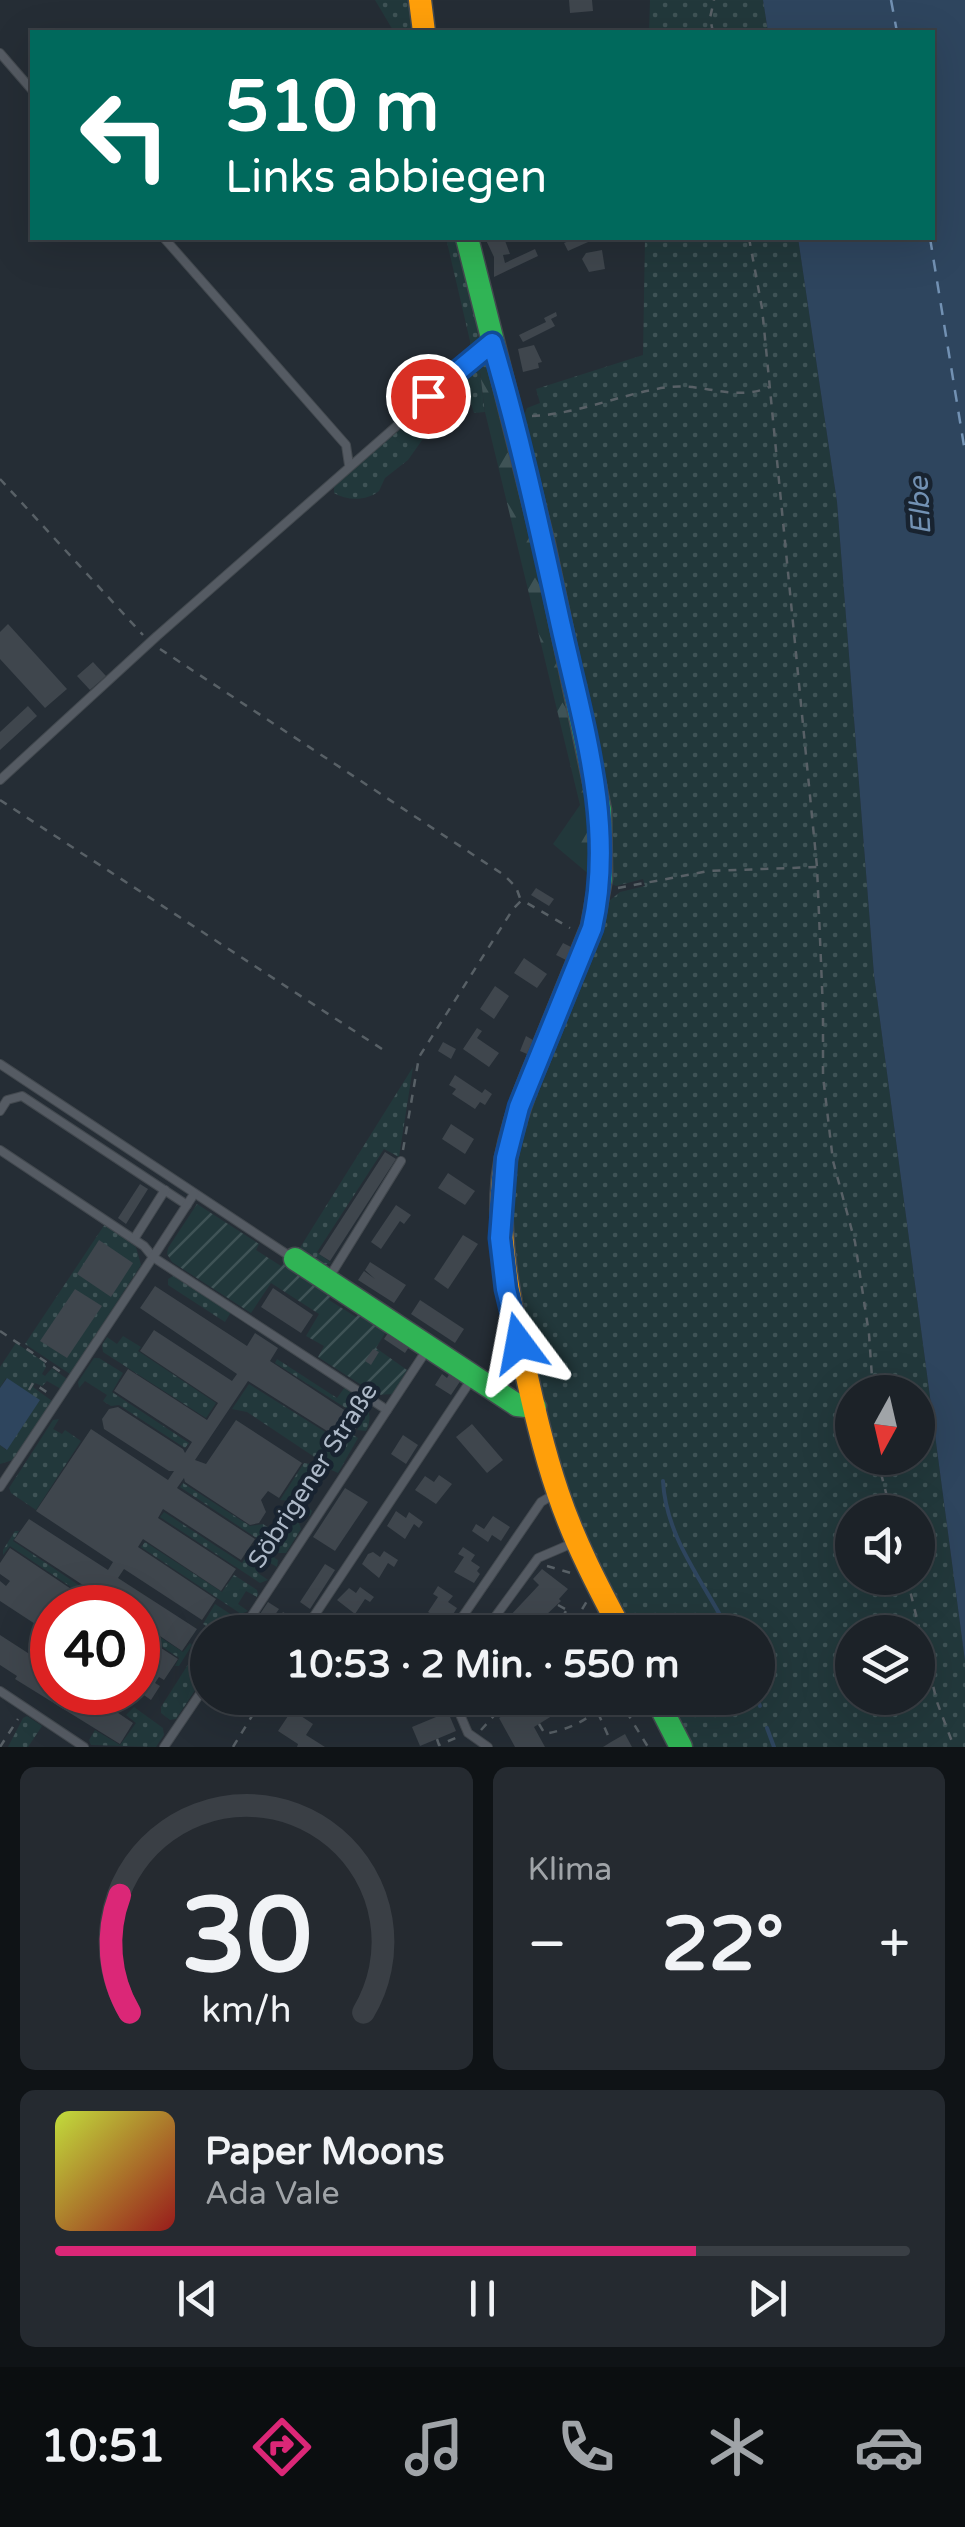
<!DOCTYPE html>
<html lang="de">
<head>
<meta charset="utf-8">
<style>
	:root { --surface:#1c2228; --page:#252a30; --text:#f1f3f6; --muted:#a0a4a8; --line:#3a3f45; --accent:#db2777 }
	body { margin:0; font-family:"Varela Round",sans-serif; background:var(--page); color:var(--text); height:100vh; display:flex; flex-direction:column; font-size:38px; white-space:nowrap }
	* { box-sizing:border-box; margin:0 }
	p { font-size:32px; color:var(--muted) }
	.icon { flex:none; width:55px; height:55px; fill:none; stroke:currentColor; stroke-width:2; stroke-linecap:round; stroke-linejoin:round }
	.map { position:relative; height:1747px; overflow:hidden }
	.panel { display:flex; flex-direction:column; gap:20px; padding:20px; background:#0f1316; flex:1 }
	.panel>* { flex:none }
	.banner { position:absolute; left:30px; top:30px; width:905px; height:210px; border-radius:0px; box-shadow:0 10px 40px #0002,0 0 0 2px var(--line); background:#00695c; color:#fff; overflow:hidden }
	.needle { width:65px; rotate:188deg }
	.buttons { position:absolute; left:835px; top:1375px; display:grid; gap:20px }
	.buttons a { display:grid; place-items:center; width:100px; height:100px; border-radius:50%; background:var(--surface); box-shadow:0 10px 40px #0002,0 0 0 2px var(--line); font-size:50px }
	.speed { position:absolute; left:30px; top:1585px; display:flex; gap:20px; font-size:50px; font-weight:700; text-align:center }
	.speed>* { display:grid; place-content:center; width:130px; height:130px; border-radius:50%; background:var(--surface); box-shadow:0 10px 40px #0002,0 0 0 2px var(--line); line-height:1 }
	.speed .limit { border:15px solid #d22; background:#fff; color:#111 }
	.pin { position:absolute; display:grid; place-items:center; width:85px; height:85px; color:#fff; margin:-42px; border:5px solid #fff; border-radius:50%; box-shadow:0 2px 10px #0007 }
	.me { position:absolute; width:110px; margin:-55px; rotate:347deg; stroke-linejoin:round; filter:drop-shadow(0 0 8px #0008) }
	.turn { display:flex; align-items:center; gap:35px; height:210px; padding:0 30px; font-size:45px }
	.turn .icon { width:130px; height:130px; stroke-width:2.5 }
	.turn b { display:block; font-size:70px; line-height:85px }
	.big { font-size:75px; font-weight:800; line-height:1.1 }
	.panel .tile { flex:1; display:flex; flex-direction:column; justify-content:center; gap:15px; min-width:0; padding:0 35px; border-radius:15px; background:var(--page) }
	.panel .dial { align-items:center; gap:0 }
	.dial svg { height:260px; overflow:visible; fill:none; stroke:var(--line); stroke-width:7; stroke-linecap:round; text-anchor:middle }
	.dial text { fill:var(--text); stroke:none }
	.song { display:flex; align-items:center; gap:30px }
	.cover { width:120px; height:120px; border-radius:15px; background:linear-gradient(135deg,hsl(70 70% 55%),hsl(0 70% 35%)) }
	.played { height:10px; border-radius:5px; background:linear-gradient(90deg,var(--accent) 75%,var(--line) 75%) }
	.keys { display:flex; justify-content:space-around; direction:ltr }
	.heat { display:flex; justify-content:space-between; align-items:center; font-size:55px; direction:ltr }
	.panel .tiles { flex:1; display:grid; gap:20px; grid-template-columns:1fr 1fr }
	.tile:last-child { grid-column:span 2 }
	.trip { position:absolute; left:190px; top:1615px; width:585px; height:100px; border-radius:50px; background:var(--surface); box-shadow:0 10px 40px #0002,0 0 0 2px var(--line); font-weight:800; line-height:100px; text-align:center }
	.tabs { display:flex; height:160px; justify-content:space-around; align-items:center; background:#0b0e10; color:var(--muted) }
	.tabs .icon { width:70px; height:70px }
	.tabs .on { color:var(--accent) }
	.tabs b { font-size:45px; color:var(--text) }
	.map>svg:first-child { display:block }
	.grass { fill:url(#grass-dots); fill-rule:evenodd }
	.forest { fill:url(#forest-firs) }
	.garden { fill:url(#garden-furrows) }
	.water { fill:#2e455e }
	.lines { fill:none; stroke-linecap:round; stroke-linejoin:round }
	.stream { stroke:#2e455e; stroke-width:4 }
	.ferry { stroke:#7291b3; stroke-width:2.5; stroke-dasharray:12 10; stroke-linecap:butt }
	.building { fill:#3f464d }
	.lane-casing { stroke:#43494f; stroke-width:10 }
	.fast-casing { stroke:#43494f; stroke-width:25 }
	.slow-casing { stroke:#43494f; stroke-width:25 }
	.path { stroke:#586066; stroke-width:2.5; stroke-dasharray:8 8; stroke-linecap:butt }
	.lane { stroke:#555b63; stroke-width:8 }
	.fast { stroke:#30b455; stroke-width:22 }
	.slow { stroke:#ff9f0a; stroke-width:22 }
	.route-casing { stroke:#114b97; stroke-width:25 }
	.route { stroke:#1a73e8; stroke-width:18 }
	.labels { text-anchor:middle; stroke-width:9; stroke-linejoin:round; paint-order:stroke }
	.street-label { font-size:25px; fill:#adb9c8; stroke:#182330 }
	.water-label { font-size:28px; font-style:italic; fill:#7291b3; stroke:#182330 }
</style>
</head>
<body>
<div class="map">
<svg width="965" height="1747" viewBox="0 0 965 1747">
	<defs>
		<pattern id="grass-dots" width="8" height="8" patternUnits="userSpaceOnUse" patternTransform="scale(2.5)"><rect width="8" height="8" fill="#22383b"/><path d="M2 2h.1M6 6h.1" fill="none" stroke="#3f5356" stroke-width="1.8" stroke-linecap="round"/></pattern>
		<pattern id="forest-firs" width="22" height="20" patternUnits="userSpaceOnUse" patternTransform="scale(2.5)"><rect width="22" height="20" fill="#22383b"/><path d="M5 1l3.5 6h-7zM16 11l3.5 6h-7z" fill="#3f5356"/></pattern>
		<pattern id="garden-furrows" width="10" height="10" patternUnits="userSpaceOnUse" patternTransform="scale(2.5)"><rect width="10" height="10" fill="#22383b"/><path d="M-1 1l2-2M0 10L10 0M9 11l2-2" fill="none" stroke="#3f5356"/></pattern>
	</defs>
	<rect width="100%" height="100%" fill="#252d35"/>
	<g class="grass">
		<path d="M375,0h34l4,32h-19z"/>
		<path d="M650,0h113l5,32h-119z"/>
		<path d="M446,238h14l31,130 -11,5 5,39 -11,1 -5,-15 -29,30 -15,8 -17,24 -23,18 -6,13c-12,10 -32,10 -45,2v-6l129,-113 -4,-13 11,-12v-8z"/>
		<path d="M645,238h153l39,264 37,473 91,686v86h-275l-27,-49h95v-66h-129l-67,-141 -56,-252 11,-103 86,-230 17,-14 25,-6 -2,-7 -27,7 -6,-3 -89,-460 6,-15 13,-5 -4,-14 107,-34zM852,1392h66v66h-66zM852,1512h66v66h-66zM852,1632h66v66h-66z"/>
		<path d="M413,1067l-14,90 -15,-8 -67,103 14,11 -7,2 -28,-11z"/>
		<path d="M105,1224l31,23 5,18 -71,109 -45,-30z"/>
		<path d="M173,1276l58,36 -6,10 -57,-37v-6z"/>
		<path d="M123,1336l18,11 -3,4 78,52 -10,15 -103,-66 -1,-7 5,-8 10,7z"/>
		<path d="M16,1343l28,19 2,5 -4,7 3,2 7,-8 15,11 -6,10 -14,-8 -5,5 -7,-3 -2,4 19,14 -39,59 -13,4v-19l6,5v-72l-6,10v-21z"/>
		<path d="M94,1358h5l24,15 -11,19 77,51 -4,5 -66,-43 -8,1 -8,-5 4,-6 -22,-14 -6,7 -1,-6z"/>
		<path d="M277,1359l60,39 8,-11c16,12 32,23 21,44l-9,-1 6,-11 -88,-56z"/>
		<path d="M249,1384l97,61 7,-10 5,3 -20,35 -11,-5 -24,35 9,8 -2,5h-5l-10,-8 25,-39 -1,-9 -72,-48 -15,-3z"/>
		<path d="M59,1419l-6,10 9,5 3,-4 16,11 -45,69 -25,-17 -2,-5 44,-68z"/>
		<path d="M304,1463l7,1 1,5 -21,32 -11,-1z"/>
		<path d="M183,1483l67,43 13,-2 15,10 4,-6 -4,-4 5,-9 16,8 2,6 -15,24h-7l-99,-66z"/>
		<path d="M164,1512l78,51 12,-18 24,15 -1,7 -12,-7 -7,13 10,7 -8,3 -100,-66z"/>
		<path d="M15,1531h4l-6,10 73,49 -3,5 -73,-49 -7,9v-5z"/>
		<path d="M145,1542l77,50 12,-17 23,15 1,4 -1,3 -11,-6 -8,13 10,7 -7,3 -100,-67z"/>
		<path d="M215,1604l23,15 -5,13h-17l-13,-8z"/>
		<path d="M138,1623l45,29 7,-9 2,2 -13,21h-4l4,-8 -41,-27z"/>
		<path d="M196,1652l11,4v16l-31,47 -6,1 -9,-7v-6z"/>
		<path d="M134,1707l29,21 1,7 -8,12 -65,-2 -2,-5 6,-10 25,15 16,-22 -10,-8z"/>
		<path d="M27,1716l15,10 -14,21h-20l15,-29z"/>
	</g>
	<path class="forest" d="M491,368l43,178 56,263 1,67 -38,-32 27,-39 -95,-393 -5,-40z"/>
	<path class="garden" d="M197,1204l62,40 -3,6 25,16 4,-5 47,32 -3,7 27,17 4,-5 27,18 -11,18 31,22 -14,24 -16,1 -59,-38 6,-11 -18,-10 13,-22 -48,-31 -20,30 -79,-51 -5,-8 1,-6z"/>
	<g class="water">
		<path d="M763,0h202v1661l-91,-686 -37,-473 -39,-264h134v-206h-164z"/>
		<path d="M7,1378l33,22 -33,50 -7,-5v-57z"/>
	</g>
	<g class="lines">
		<g class="stream">
			<path d="M663,1481c3,58 42,102 66,151"/>
			<path d="M757,1698l3,8"/>
			<path d="M767,1728l7,19"/>
		</g>
		<g class="ferry">
			<path d="M891,0l6,32"/>
			<path d="M930,238l35,214"/>
		</g>
	</g>
	<g class="building">
		<path d="M569,0h23l1,11 -23,2z"/>
		<path d="M485,238h19l6,16 -7,1 2,8 30,-14 3,7 -44,21v-20z"/>
		<path d="M576,238h21l-29,13 -4,-8z"/>
		<path d="M602,250l3,19 -16,3 -7,-13 4,-6z"/>
		<path d="M556,312l1,4 -6,3 4,7 -32,16 -4,-7 27,-13 -2,-4z"/>
		<path d="M534,345l8,17 -4,1 1,5 -16,4 -5,-23z"/>
		<path d="M8,624l59,65 -22,19 -45,-49v-27z"/>
		<path d="M93,662l13,14 -16,14 -13,-14z"/>
		<path d="M28,706l9,10 -37,34v-18z"/>
		<path d="M536,888l18,11 -5,7 -18,-11z"/>
		<path d="M563,943l10,5 -7,12 -10,-5z"/>
		<path d="M524,958l23,16 -10,14 -23,-15z"/>
		<path d="M495,986l14,10 -15,23 -14,-10z"/>
		<path d="M477,1028l5,3 -5,7 22,15 -10,14 -26,-18z"/>
		<path d="M526,1036l7,4 -6,14 -7,-3z"/>
		<path d="M443,1042l13,7 -5,10 -13,-8z"/>
		<path d="M455,1075l27,18 3,-4 7,5 -7,11 -5,-3 -5,7 -23,-15 4,-5 -7,-4z"/>
		<path d="M451,1124l23,15 -9,15 -23,-15z"/>
		<path d="M385,1152l11,7 -66,102 -11,-7z"/>
		<path d="M448,1173l27,18 -10,14 -27,-17z"/>
		<path d="M140,1184l8,5 -22,35 -8,-6z"/>
		<path d="M396,1205l15,10 -7,9 -4,-3 -19,28 -10,-7z"/>
		<path d="M463,1235l15,9 -30,45 -14,-10z"/>
		<path d="M99,1240l34,23 -22,34 -34,-23z"/>
		<path d="M370,1262l36,23 -12,18 -36,-23 6,-9 11,8 -10,-9z"/>
		<path d="M155,1286l92,60 8,-13 23,15 -8,13 91,60 -15,22 -98,-62 -53,79 11,4 30,-44 66,43 -23,35 -11,-7 -7,9 5,12 -7,11 -9,2 -65,-43 -1,-4 -7,10 78,51 -14,21 -78,-51 -5,9 78,51 -15,22 -78,-52 -5,8 78,52 -14,21 -78,-51 -6,9 79,51 -15,22 -44,-30v-13h-22l-7,-5 -3,5h-54v27l-52,-34v-20l6,5 4,-5 -10,-7v-11l10,-15 73,49 6,-8 -75,-49 15,-21 79,51 5,-8 -77,-51 55,-82 77,51 6,-9h-5l-65,-42 -2,-10 7,-10 9,-2 65,42 2,4 7,-11 -78,-51 14,-22 79,51 11,-17 -78,-52 14,-21 78,51 5,-7 -97,-66z"/>
		<path d="M273,1288l40,27 -12,18 -40,-26z"/>
		<path d="M75,1289l27,17 -35,52 -27,-17z"/>
		<path d="M420,1300l44,29 -9,14 -44,-29z"/>
		<path d="M390,1330l21,14 -6,9 -21,-14z"/>
		<path d="M373,1349l6,3 -8,13 -6,-4z"/>
		<path d="M452,1369l11,8 -12,18 -16,-10 7,-11 5,4z"/>
		<path d="M472,1424l31,36 -16,13 -31,-36z"/>
		<path d="M403,1435l15,10 -12,19 -15,-10z"/>
		<path d="M439,1475l13,9 -16,20 -21,-14 10,-14 9,6z"/>
		<path d="M345,1488l23,14 -33,49 -22,-14z"/>
		<path d="M396,1511l10,7 3,-6 14,10 -4,6 -5,-4 -9,15 -18,-13z"/>
		<path d="M493,1516l17,11 -9,14 -9,-6 -4,7 -16,-11 4,-7 8,5z"/>
		<path d="M463,1547l12,8 -4,6 9,6 -3,4 3,3 -6,9 -20,-11 10,-15 -6,-3z"/>
		<path d="M384,1551l14,9 -4,7 -6,-4 -9,15 -17,-14 6,-10 5,-2 7,5z"/>
		<path d="M325,1564l10,6 -25,39 -10,-7z"/>
		<path d="M542,1569l26,20 -9,10 2,2 -33,31h-33l44,-47 -6,-6z"/>
		<path d="M438,1586l15,10 -5,6 9,6 -10,16 -19,-12 10,-15 -5,-3z"/>
		<path d="M360,1587l14,10 -4,5 -5,-3 -10,15 -18,-14 12,-12 7,5z"/>
		<path d="M268,1602l11,7 -16,23h-15z"/>
		<path d="M283,1612l13,8 -8,12h-19z"/>
		<path d="M138,1633l40,26 -14,21 -5,-3 -4,6 5,3 -9,14 -13,-9z"/>
		<path d="M0,1635l31,20 2,-2 8,5 11,-15v49h35l46,31 -13,21 -105,-65 2,-3 -17,-11z"/>
		<path d="M532,1698h49l-47,29 11,20h-30l-16,-29z"/>
		<path d="M292,1710l21,14 -7,11 19,12h-28l1,-3 -20,-13z"/>
		<path d="M448,1712l8,19 -36,15 -8,-19z"/>
		<path d="M625,1734l7,13h-29l8,-5z"/>
	</g>
	<g class="lines">
		<defs>
			<g id="lane">
				<path d="M0,53l32,37"/>
				<path d="M164,238l182,207 3,20"/>
				<path d="M0,780l157,-144 333,-292"/>
				<path d="M0,1064l291,193"/>
				<path d="M0,1111l7,-11 15,-4 165,109"/>
				<path d="M0,1150l144,96 9,11 -153,230"/>
				<path d="M194,1194l-41,63 234,153"/>
				<path d="M134,1239l31,-49"/>
				<path d="M330,1276l71,-115"/>
				<path d="M312,1619l159,-239"/>
				<path d="M241,1632l187,-284"/>
				<path d="M452,1632l89,-130 12,-7"/>
				<path d="M484,1632l54,-74 35,-15"/>
				<path d="M0,1691l84,56"/>
				<path d="M453,1698l15,35 20,14"/>
				<path d="M164,1747l44,-65"/>
			</g>
			<g id="fast">
				<path d="M467,238l77,307 56,265 1,68 -9,49 -54,133"/>
				<path d="M295,1259l222,146 18,2"/>
				<path d="M656,1698l25,49"/>
			</g>
			<g id="slow">
				<path d="M420,0l4,32"/>
				<path d="M538,1060c-16,37 -30,76 -35,117 -6,61 6,123 20,182 10,45 20,90 35,134 16,48 40,94 64,139"/>
			</g>
		</defs>
		<use href="#lane" class="lane-casing"/>
		<use href="#fast" class="fast-casing"/>
		<use href="#slow" class="slow-casing"/>
		<g class="path">
			<path d="M713,32l-3,-14 4,-18"/>
			<path d="M749,238l13,70 55,559 6,143v66l10,85 22,81 14,92 4,58"/>
			<path d="M532,416c48,-2 91,-23 137,-29 33,-4 69,15 100,0"/>
			<path d="M0,479l143,156"/>
			<path d="M160,649l344,226 12,12 5,14"/>
			<path d="M0,800l385,251"/>
			<path d="M618,888l91,-17 108,-4"/>
			<path d="M403,1150l16,-93 94,-148 8,-8 6,2 43,25"/>
			<path d="M0,1331l61,41"/>
			<path d="M29,1390l4,-7 15,10"/>
			<path d="M877,1458l14,54"/>
			<path d="M547,1566l24,7"/>
			<path d="M907,1578l30,124 17,45"/>
			<path d="M558,1605l9,5 13,22"/>
			<path d="M574,1623l13,-22"/>
			<path d="M554,1632l12,-21"/>
			<path d="M618,1698l30,49"/>
			<path d="M598,1713l13,29"/>
			<path d="M539,1724l6,10c25,-5 48,-15 62,-36"/>
			<path d="M481,1730l29,-32"/>
			<path d="M437,1739l2,6 19,-8"/>
			<path d="M0,1747l18,-28"/>
			<path d="M233,1747l30,-49"/>
		</g>
		<use href="#lane" class="lane"/>
		<use href="#fast" class="fast"/>
		<use href="#slow" class="slow"/>
	</g>
	<g class="lines">
		<defs>
			<path id="route" d="M428,396l64,-53c28,93 48,188 69,283 22,99 54,200 31,302l-73,179 -13,51 -6,80 6,51 13,54"/>
		</defs>
		<use href="#route" class="route-casing"/>
		<use href="#route" class="route"/>
	</g>
	<g class="labels">
		<g class="street-label">
			<text transform="translate(312 1475) rotate(-57)" y="9">Söbrigener Straße</text>
		</g>
		<g class="water-label">
			<text transform="translate(919 506) rotate(-93)" y="10">Elbe</text>
		</g>
	</g>
</svg>
<div class="buttons">
<a><svg class="needle" viewBox="-14 -14 28 28"><path d="M0-13l5 13h-10z" fill="#e53935"/><path d="M0 13l5-13h-10z" fill="#a0a4a8"/></svg></a>
<a><svg class="icon" aria-label="sound" viewBox="0 0 24 24"><path d="M4 9h4l5-4v14l-5-4H4zM17 9q2 3 0 6"/></svg></a>
<a><svg class="icon" aria-label="layers" viewBox="0 0 24 24"><path d="M12 4l9 5-9 5-9-5zM3 14l9 5 9-5"/></svg></a>
</div>
<div class="speed"><div class="limit">40</div></div>
<div class="pin" style="left:428px;top:396px;background:#d93025"><svg class="icon" aria-label="arrive" viewBox="0 0 24 24"><path d="M6 21V4h12l-3 4 3 4H6"/></svg></div>
<svg class="me" style="left:519px;top:1343px" viewBox="-20 -20 40 40"><path d="M0-17L14 15 0 8-14 15z" fill="#1a73e8" stroke="#fff" stroke-width="4"/></svg>
<div class="trip">10:53 · 2 Min. · 550 m</div>
<div class="banner">
<div class="turn"><svg class="icon" aria-label="left" viewBox="0 0 24 24"><path d="M17 20v-9H6M10 6l-5 5 5 5"/></svg><div><b>510 m</b>Links abbiegen</div></div>
</div>
</div>
<section class="panel">
<div class="tiles">
<div class="tile dial"><svg viewBox="0 0 100 80">
<path d="M14 69A42 42 0 1 1 86 69"/>
<path d="M14 69A42 42 0 0 1 11 33" stroke="#db2777"/>
<text x="50" y="56" font-size="32" font-weight="700">30</text>
<text x="50" y="72" font-size="11">km/h</text>
</svg></div>
<div class="tile"><p>Klima</p>
<div class="heat"><a>−</a><b class="big">22°</b><a>+</a></div>
</div>
<div class="tile">
<div class="song"><i class="cover"></i><div><b>Paper Moons</b><p>Ada Vale</p></div></div>
<div class="played"></div>
<div class="keys"><svg class="icon" aria-label="previous" viewBox="0 0 24 24"><path d="M18 5L8 12l10 7zM5 5v14"/></svg><svg class="icon" aria-label="pause" viewBox="0 0 24 24"><path d="M8 5v14M16 5v14"/></svg><svg class="icon" aria-label="next" viewBox="0 0 24 24"><path d="M6 5l10 7-10 7zM19 5v14"/></svg></div>
</div>
</div>
</section>
<nav class="tabs">
<b>10:51</b>
<svg class="icon on" aria-label="directions" viewBox="0 0 24 24"><path d="M12 3l9 9-9 9-9-9zM9 14v-3h6M13 9l2 2-2 2"/></svg>
<svg class="icon" aria-label="music" viewBox="0 0 24 24"><path d="M9 18V5l10-2v13"/><circle cx="6" cy="18" r="3"/><circle cx="16" cy="16" r="3"/></svg>
<svg class="icon" aria-label="phone" viewBox="0 0 24 24"><path d="M5 4h4l2 5-3 2q2 4 5 5l2-3 5 2v4C11 20 4 13 5 4z"/></svg>
<svg class="icon" aria-label="climate" viewBox="0 0 24 24"><path d="M12 3v18M4 7l16 10M4 17L20 7"/></svg>
<svg class="icon" aria-label="car" viewBox="0 0 24 24"><path d="M5 17H2v-5l4-1 3-4h7l3 4 3 1v5h-3M9 17h6M6 11h13"/><circle cx="7" cy="17" r="2"/><circle cx="17" cy="17" r="2"/></svg>
</nav>
</body>
</html>
